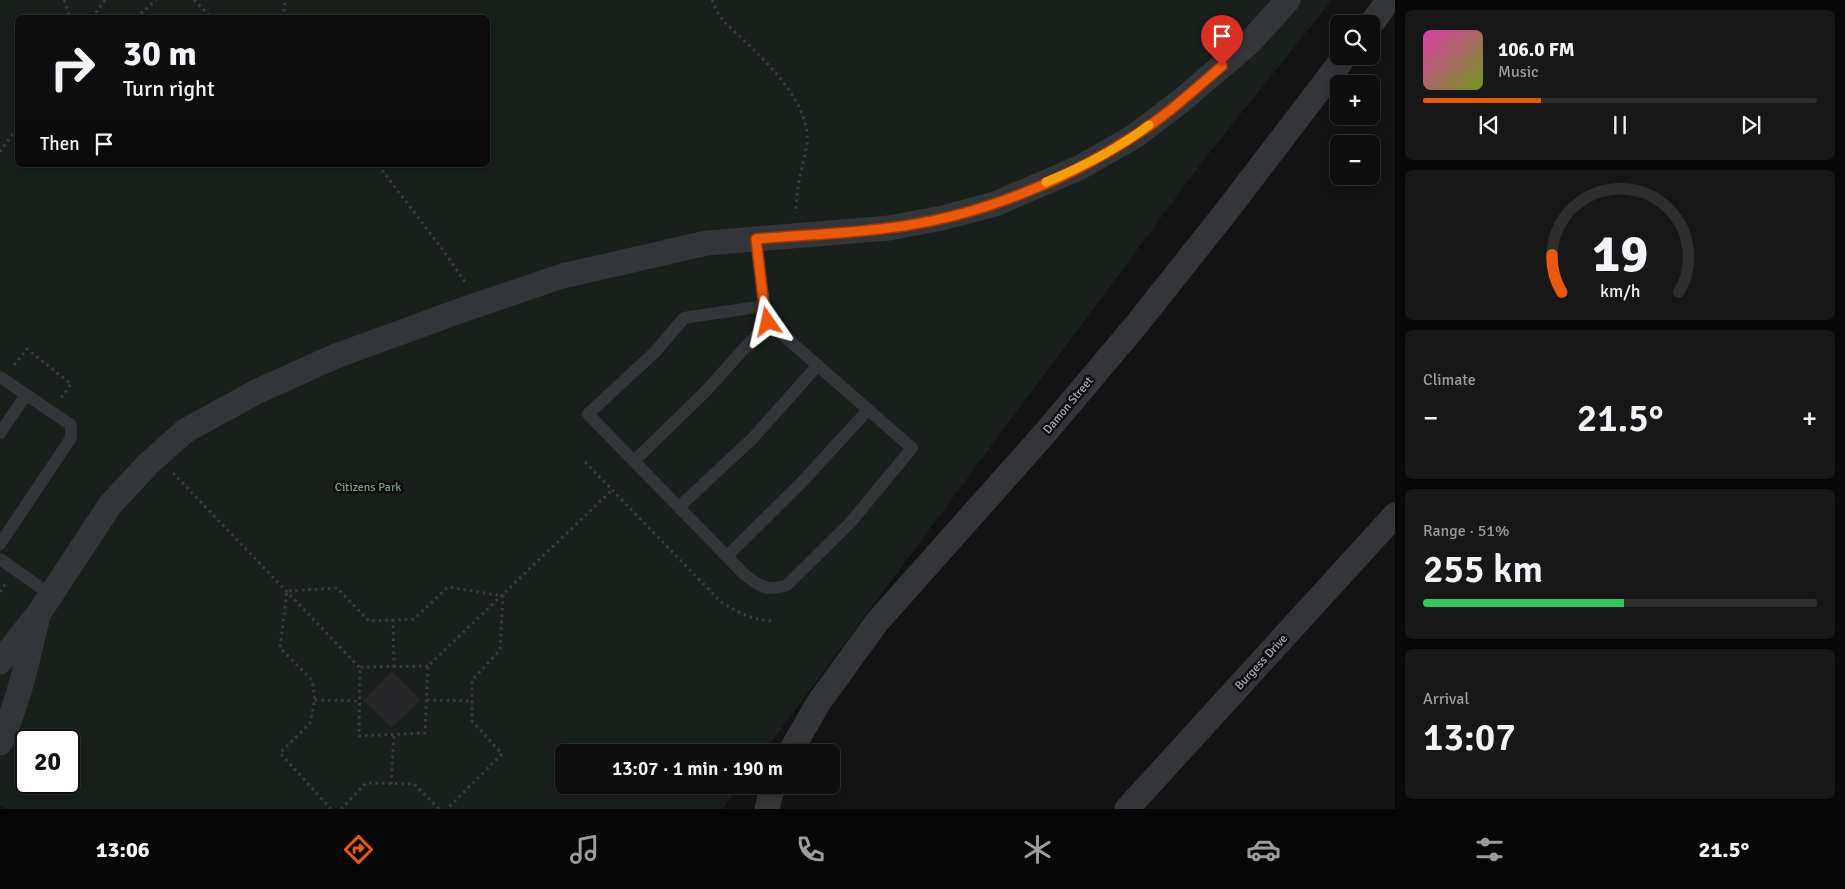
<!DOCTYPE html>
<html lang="en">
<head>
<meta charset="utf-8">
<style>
	:root { --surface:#0e0e0f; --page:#171718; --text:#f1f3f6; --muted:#9b9c9e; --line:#2e2e2f; --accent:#ea580c }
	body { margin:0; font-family:Signika,sans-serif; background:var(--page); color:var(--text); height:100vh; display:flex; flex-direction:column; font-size:19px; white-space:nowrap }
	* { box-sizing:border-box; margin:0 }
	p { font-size:16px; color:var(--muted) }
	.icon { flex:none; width:28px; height:28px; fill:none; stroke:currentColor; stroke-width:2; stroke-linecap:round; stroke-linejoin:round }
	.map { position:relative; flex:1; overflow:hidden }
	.drawer { display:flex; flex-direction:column; gap:10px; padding:10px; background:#080808; width:450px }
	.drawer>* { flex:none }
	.hud { position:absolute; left:15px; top:15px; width:475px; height:152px; border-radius:8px; box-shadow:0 2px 8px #0003,0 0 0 1px var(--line); background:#0e0e0f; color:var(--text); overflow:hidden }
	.buttons { position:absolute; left:1330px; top:15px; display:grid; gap:10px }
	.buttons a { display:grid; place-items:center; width:50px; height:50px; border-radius:8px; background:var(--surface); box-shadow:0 2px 8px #0003,0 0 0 1px var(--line); font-size:25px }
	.speed { position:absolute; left:15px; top:729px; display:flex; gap:10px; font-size:25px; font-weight:700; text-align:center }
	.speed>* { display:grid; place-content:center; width:65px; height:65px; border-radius:50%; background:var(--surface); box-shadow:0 2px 8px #0003,0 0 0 1px var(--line); line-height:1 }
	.speed .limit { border:2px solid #111; border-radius:8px; background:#fff; color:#111 }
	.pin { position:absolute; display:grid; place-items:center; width:42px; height:42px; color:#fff; margin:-51px -21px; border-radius:50% 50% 50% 0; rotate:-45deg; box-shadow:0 0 5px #0007 }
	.pin .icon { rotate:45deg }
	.me { position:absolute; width:55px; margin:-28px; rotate:349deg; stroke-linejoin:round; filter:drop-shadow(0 0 4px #0008) }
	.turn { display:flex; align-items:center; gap:18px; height:105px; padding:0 25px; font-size:22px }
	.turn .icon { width:65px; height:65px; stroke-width:2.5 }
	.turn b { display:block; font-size:35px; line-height:42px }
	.then { display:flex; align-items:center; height:48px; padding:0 25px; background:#0003; gap:10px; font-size:19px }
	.big { font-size:38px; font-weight:600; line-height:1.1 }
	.drawer .tile { flex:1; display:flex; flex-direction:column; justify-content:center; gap:8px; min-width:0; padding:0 18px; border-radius:8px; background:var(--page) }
	.drawer .dial { align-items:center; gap:0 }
	.dial svg { height:130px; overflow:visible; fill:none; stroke:var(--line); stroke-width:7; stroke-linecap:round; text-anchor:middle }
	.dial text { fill:var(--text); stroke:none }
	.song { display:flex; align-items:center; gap:15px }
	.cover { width:60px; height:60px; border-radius:8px; background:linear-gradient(135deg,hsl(320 70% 55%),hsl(80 70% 35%)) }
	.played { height:5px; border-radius:2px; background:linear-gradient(90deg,var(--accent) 30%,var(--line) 30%) }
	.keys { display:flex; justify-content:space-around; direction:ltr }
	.heat { display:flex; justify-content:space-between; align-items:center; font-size:28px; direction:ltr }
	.charge { height:8px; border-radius:4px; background:linear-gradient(90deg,#34c759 51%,var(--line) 0) }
	.trip { position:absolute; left:555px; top:744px; width:285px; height:50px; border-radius:8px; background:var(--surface); box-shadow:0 2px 8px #0003,0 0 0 1px var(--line); font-weight:600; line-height:50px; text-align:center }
	.menu { display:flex; height:80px; justify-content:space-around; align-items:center; background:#060606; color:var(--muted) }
	.menu .icon { width:35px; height:35px }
	.menu .selected { color:var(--accent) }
	.menu b { font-size:22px; color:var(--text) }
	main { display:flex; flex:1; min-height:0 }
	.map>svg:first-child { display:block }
	.green { fill:#191f1a; fill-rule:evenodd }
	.building { fill:#262628 }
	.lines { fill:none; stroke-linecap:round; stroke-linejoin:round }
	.path { stroke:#3a3b40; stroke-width:3; stroke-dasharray:2.5 4; stroke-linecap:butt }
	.service { stroke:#343539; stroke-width:12 }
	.minor { stroke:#343539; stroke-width:25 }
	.route-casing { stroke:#983908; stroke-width:12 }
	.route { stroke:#ea580c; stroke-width:9 }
	.slow { stroke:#f59e0b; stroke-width:9 }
	.labels { text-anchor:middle; stroke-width:5; stroke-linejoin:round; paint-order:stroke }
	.street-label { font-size:12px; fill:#a5a9b4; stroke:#0e0e0f }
	.park-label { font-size:12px; fill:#7d9e80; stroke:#0e0e0f }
</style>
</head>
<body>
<main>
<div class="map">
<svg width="1395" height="809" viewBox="0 0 1395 809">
	<rect width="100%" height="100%" fill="#131314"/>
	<path class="green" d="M0,0h1332l-129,161 -439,591h-200v33h176l-18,24h-716l-6,-4zM18,18h470v147h-470zM26,740h43v42h-43z"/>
	<path class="building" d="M392,671l29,29 -30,28 -27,-28z"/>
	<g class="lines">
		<g class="path">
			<path d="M64,0l6,18"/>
			<path d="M194,0l18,18"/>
			<path d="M712,0l6,13 6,9c29,27 86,75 83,119 0,7 -3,15 -4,22 -4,16 -7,33 -7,50"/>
			<path d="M92,18l13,-18"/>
			<path d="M136,18l20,-18"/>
			<path d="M283,18l2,-18"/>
			<path d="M0,152l18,-26"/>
			<path d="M378,165l65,85 24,35"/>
			<path d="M14,365l13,-16 44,35 -10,14"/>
			<path d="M585,462l136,140c18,11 33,19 54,19"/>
			<path d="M173,473l186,194"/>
			<path d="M0,592l7,-10"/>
			<path d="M393,619l1,48"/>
			<path d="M428,666l-68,1 -1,69 66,-3 3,-67 184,-176"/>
			<path d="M315,700l43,1"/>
			<path d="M427,700l45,1"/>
			<path d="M391,784l3,-50"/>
			<path d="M331,809l-51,-56 30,-30 5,-23 -3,-20 -32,-32 7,-57 50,-3 32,33 45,-2 34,-32 55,9 -3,54 -28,30v41l30,33 -55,55"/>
			<path d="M341,809l25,-26 48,1 25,25"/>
		</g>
		<g class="service">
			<path d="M756,239l8,67 4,16 144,126 -62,75 -63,62c-20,6 -25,3 -42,-10l-157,-161 67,-62 29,-34 80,-12"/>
			<path d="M0,377l71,48v13l-71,106"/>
			<path d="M0,433l26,-38"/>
			<path d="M634,461l71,-69 63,-70"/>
			<path d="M679,507l74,-69 65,-73"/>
			<path d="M727,556l74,-73 67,-73"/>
			<path d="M0,559l51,36"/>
		</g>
		<g class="minor">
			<path d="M1371,24l18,-24"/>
			<path d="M0,662l39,-49 71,-108 38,-41 37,-33 73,-40 78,-35 129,-47 97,-33 145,-33 182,-15 53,-10 53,-14 84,-36 56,-32 47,-36 67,-57 39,-43"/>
			<path d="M0,743c18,-39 27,-81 37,-123"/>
			<path d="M790,752l29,-50 58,-80 169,-190 91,-108 92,-116 116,-152"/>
			<path d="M767,809l6,-24"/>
			<path d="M1127,809l268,-294"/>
		</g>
	</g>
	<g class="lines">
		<defs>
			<path id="route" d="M768,322l-4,-16 -8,-67c44,-4 88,-5 132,-11 86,-10 174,-45 246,-92 32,-20 60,-46 88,-70"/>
		</defs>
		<use href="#route" class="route-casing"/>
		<use href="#route" class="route"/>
		<path class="slow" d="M1046,182c36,-15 72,-33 103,-57"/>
	</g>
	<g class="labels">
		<g class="street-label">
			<text transform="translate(1068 405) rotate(-50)" y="4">Damon Street</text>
			<text transform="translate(1261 662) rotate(-47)" y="4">Burgess Drive</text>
		</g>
		<g class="park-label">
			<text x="368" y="491">Citizens Park</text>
		</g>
	</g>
</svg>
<div class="buttons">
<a><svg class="icon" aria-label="search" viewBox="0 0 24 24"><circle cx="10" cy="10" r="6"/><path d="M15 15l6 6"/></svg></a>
<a>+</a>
<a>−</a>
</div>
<div class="speed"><div class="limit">20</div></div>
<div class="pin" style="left:1222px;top:66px;background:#d93025"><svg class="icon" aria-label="arrive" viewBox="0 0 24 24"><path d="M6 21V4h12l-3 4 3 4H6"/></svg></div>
<svg class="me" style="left:768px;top:322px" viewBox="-20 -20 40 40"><path d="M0-17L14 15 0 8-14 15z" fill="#ea580c" stroke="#fff" stroke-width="4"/></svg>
<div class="trip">13:07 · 1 min · 190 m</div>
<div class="hud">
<div class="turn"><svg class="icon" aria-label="right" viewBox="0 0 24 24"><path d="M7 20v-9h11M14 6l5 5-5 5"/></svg><div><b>30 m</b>Turn right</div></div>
<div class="then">Then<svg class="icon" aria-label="arrive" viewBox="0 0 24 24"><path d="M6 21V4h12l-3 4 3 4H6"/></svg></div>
</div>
</div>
<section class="drawer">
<div class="tile">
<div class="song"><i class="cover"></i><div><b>106.0 FM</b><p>Music</p></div></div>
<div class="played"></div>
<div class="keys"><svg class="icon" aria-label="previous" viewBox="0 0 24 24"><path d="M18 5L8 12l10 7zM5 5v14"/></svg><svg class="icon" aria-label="pause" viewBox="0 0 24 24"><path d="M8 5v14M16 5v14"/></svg><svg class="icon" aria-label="next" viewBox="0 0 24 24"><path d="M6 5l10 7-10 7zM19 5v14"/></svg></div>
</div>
<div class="tile dial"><svg viewBox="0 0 100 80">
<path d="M14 69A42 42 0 1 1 86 69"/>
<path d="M14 69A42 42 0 0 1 8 46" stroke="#ea580c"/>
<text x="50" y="56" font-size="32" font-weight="700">19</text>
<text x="50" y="72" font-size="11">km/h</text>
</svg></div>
<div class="tile"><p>Climate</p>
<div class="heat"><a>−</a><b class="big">21.5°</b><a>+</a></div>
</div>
<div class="tile"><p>Range · 51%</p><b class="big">255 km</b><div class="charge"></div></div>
<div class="tile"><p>Arrival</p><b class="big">13:07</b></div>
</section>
</main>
<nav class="menu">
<b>13:06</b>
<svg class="icon selected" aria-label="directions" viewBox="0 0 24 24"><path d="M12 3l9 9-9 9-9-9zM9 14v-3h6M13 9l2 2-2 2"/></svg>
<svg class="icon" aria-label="music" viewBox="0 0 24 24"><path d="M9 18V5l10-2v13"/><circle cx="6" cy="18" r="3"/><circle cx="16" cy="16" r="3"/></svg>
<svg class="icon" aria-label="phone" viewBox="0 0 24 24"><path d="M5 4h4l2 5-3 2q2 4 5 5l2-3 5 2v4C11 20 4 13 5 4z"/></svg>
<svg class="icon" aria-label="climate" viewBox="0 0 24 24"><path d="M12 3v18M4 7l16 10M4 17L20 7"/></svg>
<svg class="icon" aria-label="car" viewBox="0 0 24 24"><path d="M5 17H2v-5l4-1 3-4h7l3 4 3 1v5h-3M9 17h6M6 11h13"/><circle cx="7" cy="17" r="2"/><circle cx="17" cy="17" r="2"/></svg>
<svg class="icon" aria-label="filters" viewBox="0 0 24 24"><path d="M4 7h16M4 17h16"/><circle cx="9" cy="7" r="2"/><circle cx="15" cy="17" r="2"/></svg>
<b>21.5°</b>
</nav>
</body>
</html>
